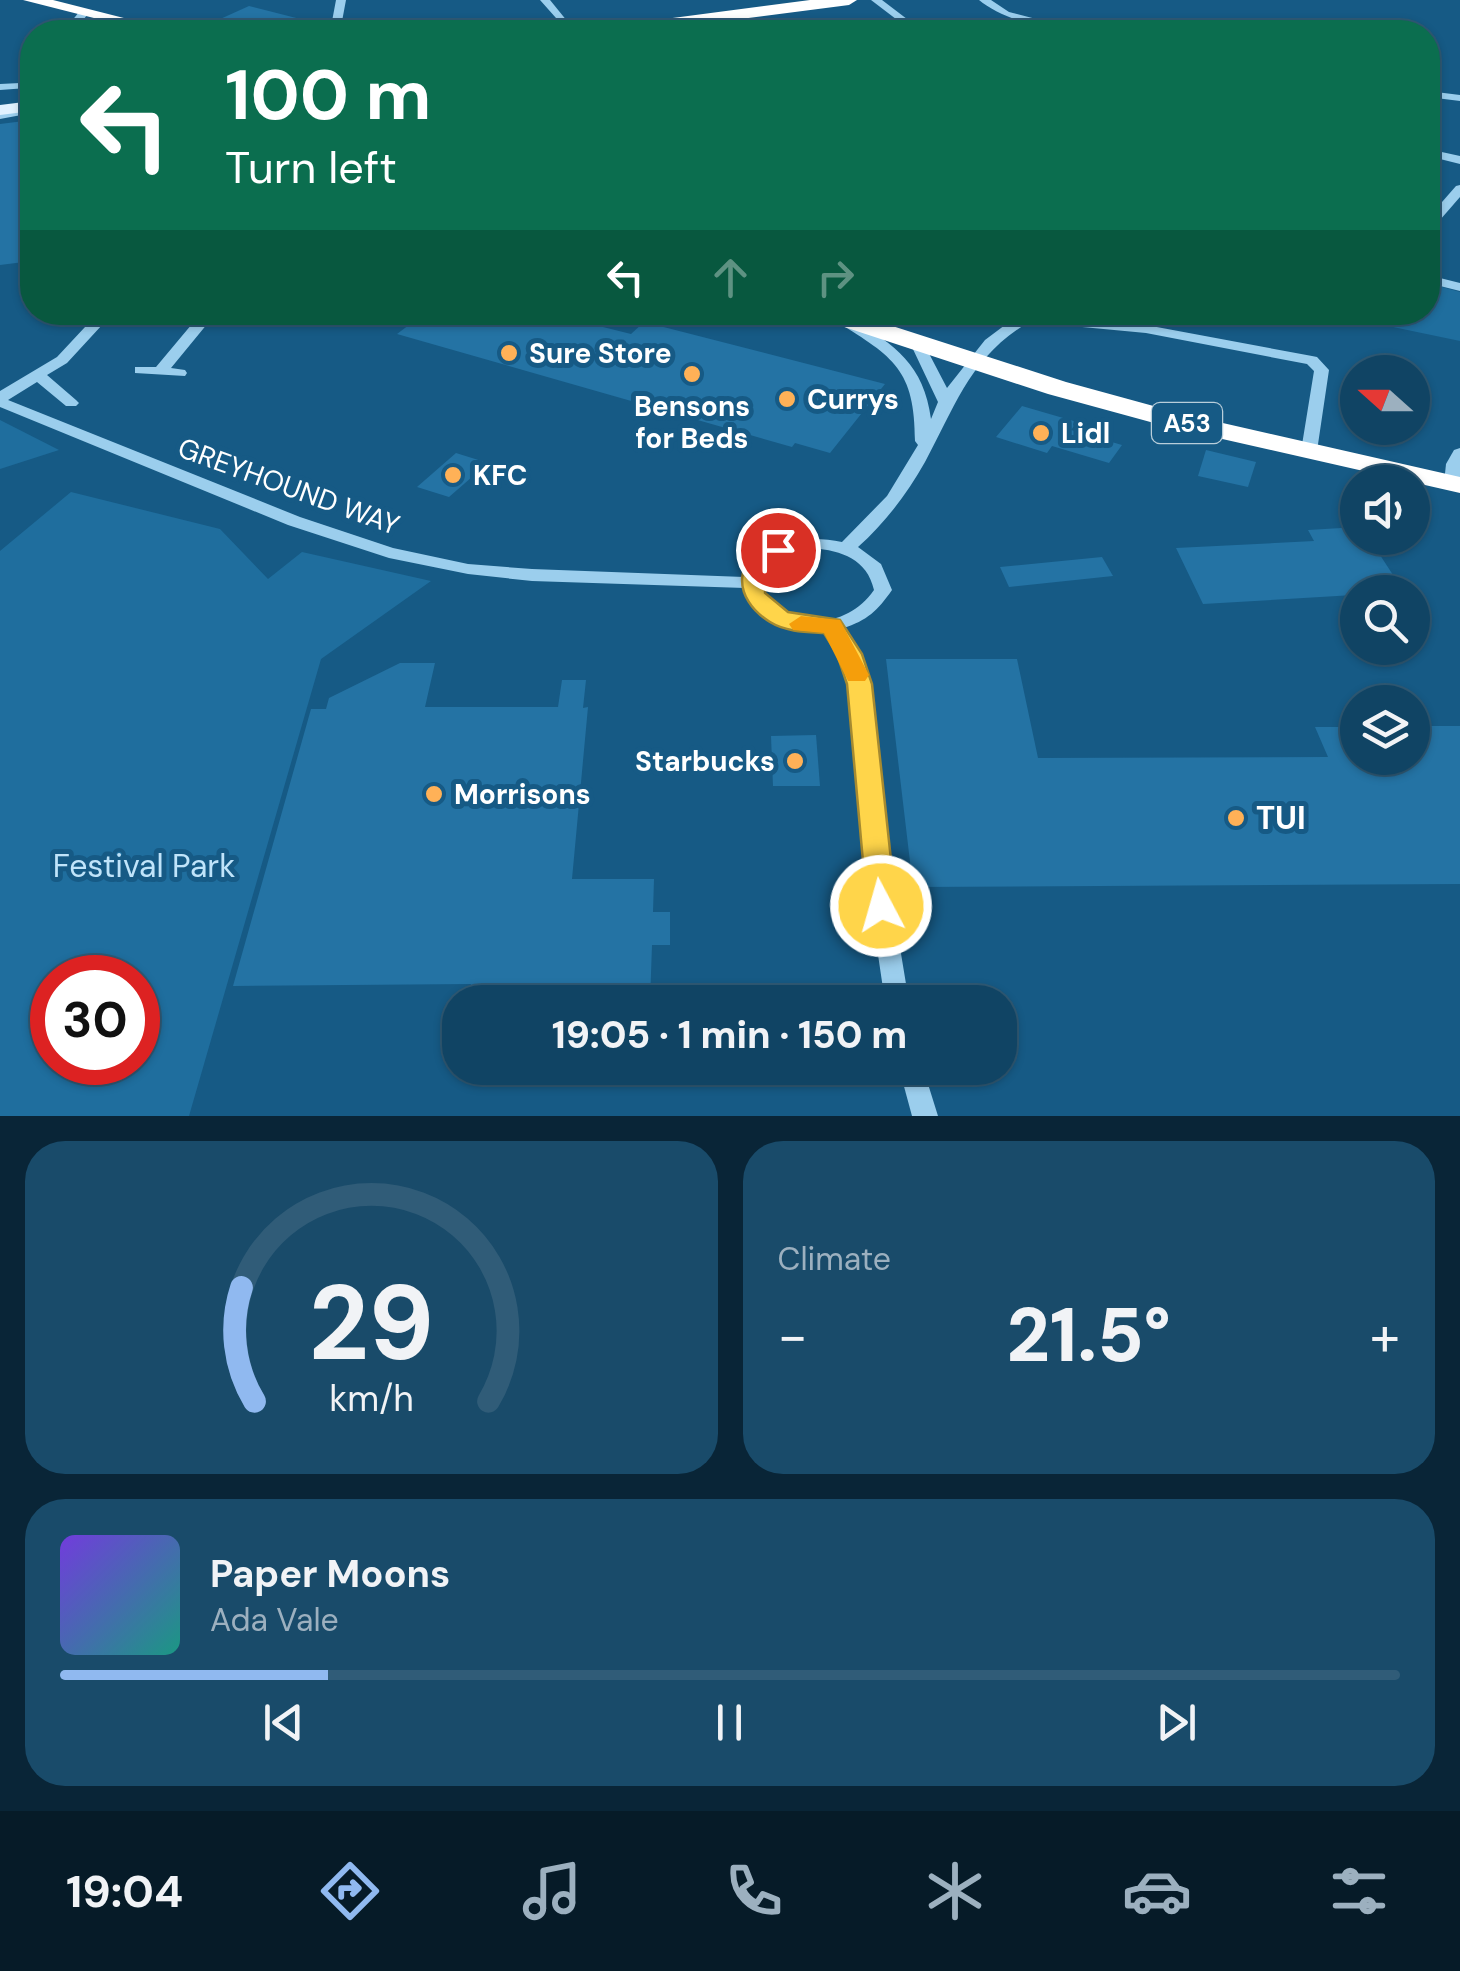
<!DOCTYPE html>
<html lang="en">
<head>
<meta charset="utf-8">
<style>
	:root { --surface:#104464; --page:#194b6a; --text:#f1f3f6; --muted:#9cb0bf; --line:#305c78; --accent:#90b9f0 }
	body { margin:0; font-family:"DM Sans",sans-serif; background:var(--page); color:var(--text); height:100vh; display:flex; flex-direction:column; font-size:38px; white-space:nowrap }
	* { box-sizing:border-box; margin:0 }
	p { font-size:32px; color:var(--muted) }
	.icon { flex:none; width:55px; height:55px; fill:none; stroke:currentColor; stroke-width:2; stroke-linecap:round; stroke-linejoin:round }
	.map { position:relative; height:1116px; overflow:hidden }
	.side { display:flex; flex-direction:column; gap:25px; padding:25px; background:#092537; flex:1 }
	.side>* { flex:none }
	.guide { position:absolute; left:20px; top:20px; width:1420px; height:305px; border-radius:40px; box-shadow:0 2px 8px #0004,0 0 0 2px var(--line); background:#0b6e4f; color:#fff; overflow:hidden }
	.needle { width:65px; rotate:291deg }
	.tools { position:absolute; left:1340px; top:355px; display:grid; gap:20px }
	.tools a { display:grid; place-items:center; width:90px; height:90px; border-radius:50%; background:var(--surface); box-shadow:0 2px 8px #0004,0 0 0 2px var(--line); font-size:50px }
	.speed { position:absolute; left:30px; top:955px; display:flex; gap:20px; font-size:50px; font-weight:700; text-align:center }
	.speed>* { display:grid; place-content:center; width:130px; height:130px; border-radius:50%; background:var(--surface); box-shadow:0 2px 8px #0004,0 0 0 2px var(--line); line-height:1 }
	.speed .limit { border:15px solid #d22; background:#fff; color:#111 }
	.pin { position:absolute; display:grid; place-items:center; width:85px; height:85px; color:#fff; margin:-42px; border:5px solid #fff; border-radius:50%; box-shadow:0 2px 10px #0007 }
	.me { position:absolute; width:110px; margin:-55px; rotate:354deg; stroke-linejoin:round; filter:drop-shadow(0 0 8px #0008) }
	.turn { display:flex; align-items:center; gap:35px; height:210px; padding:0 40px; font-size:45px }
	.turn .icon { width:130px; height:130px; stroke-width:2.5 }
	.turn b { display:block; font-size:70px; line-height:85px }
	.lanes { display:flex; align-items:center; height:95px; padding:0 40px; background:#0003; justify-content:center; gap:50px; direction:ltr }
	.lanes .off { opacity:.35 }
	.big { font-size:75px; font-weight:800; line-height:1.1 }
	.side .card { flex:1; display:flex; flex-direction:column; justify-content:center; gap:15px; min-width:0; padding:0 35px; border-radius:40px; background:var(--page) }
	.side .dial { align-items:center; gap:0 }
	.dial svg { height:260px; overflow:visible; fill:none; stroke:var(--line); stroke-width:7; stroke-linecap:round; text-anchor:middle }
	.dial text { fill:var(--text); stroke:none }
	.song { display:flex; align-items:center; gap:30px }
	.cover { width:120px; height:120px; border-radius:15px; background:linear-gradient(135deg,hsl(260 70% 55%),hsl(170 70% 35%)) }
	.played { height:10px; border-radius:5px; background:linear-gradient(90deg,var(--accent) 20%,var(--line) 20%) }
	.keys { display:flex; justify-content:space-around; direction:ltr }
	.heat { display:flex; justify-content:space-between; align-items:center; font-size:55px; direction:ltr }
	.side .tiles { flex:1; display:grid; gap:25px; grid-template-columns:1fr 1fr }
	.card:last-child { grid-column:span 2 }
	.trip { position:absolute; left:442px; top:985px; width:575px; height:100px; border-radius:40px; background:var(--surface); box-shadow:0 2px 8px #0004,0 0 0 2px var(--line); font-weight:800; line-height:100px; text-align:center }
	.dock { display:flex; height:160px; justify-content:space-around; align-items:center; background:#061b28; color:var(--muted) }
	.dock .icon { width:70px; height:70px }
	.dock .current { color:var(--accent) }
	.dock b { font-size:45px; color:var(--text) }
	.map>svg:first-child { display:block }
	.green { fill:#1f6e9e; fill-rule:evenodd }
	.building { fill:#2473a4 }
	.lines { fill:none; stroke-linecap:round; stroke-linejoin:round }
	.minor { fill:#9bceed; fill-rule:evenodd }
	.major { fill:#e1f2ff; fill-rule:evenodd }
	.highway { fill:#fff; fill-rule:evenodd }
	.route { fill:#ffd54a; stroke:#a68a30; stroke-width:2.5 }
	.slow { fill:#f59e0b }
	.poi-dot { fill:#ffb157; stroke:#165a85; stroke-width:4 }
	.labels { text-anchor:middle; stroke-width:10; stroke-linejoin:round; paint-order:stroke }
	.shield { fill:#165a85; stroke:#b9ceda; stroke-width:2.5 }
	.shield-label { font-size:25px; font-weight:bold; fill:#fff }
	.poi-label { font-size:28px; font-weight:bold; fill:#fff; stroke:#165a85; text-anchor:start }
	.street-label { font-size:28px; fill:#fff; stroke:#165a85 }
	.near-poi-label { font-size:32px; font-weight:bold; fill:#fff; stroke:#165a85; text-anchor:start }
	.near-park-label { font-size:32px; fill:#c0e4fa; stroke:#165a85 }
</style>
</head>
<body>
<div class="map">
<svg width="1460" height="1116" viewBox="0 0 1460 1116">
	<rect width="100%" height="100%" fill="#165a85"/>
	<g class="green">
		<path d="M1428,283l32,9v49l-134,-28 102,-1z"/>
		<path d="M0,420l59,30 -59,19z"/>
		<path d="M71,492l149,37 48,50 34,-27 129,29 -110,78 -132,457h-189v-565zM52,978h86v84h-86z"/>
	</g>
	<g class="building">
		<path d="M249,6l63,16 -24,10h-18l-52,-12z"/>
		<path d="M32,120v141l-32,4v-141z"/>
		<path d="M426,312h172l-11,11 44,11 13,-12 241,62 -55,69 -35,-10 -3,4 -395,-113z"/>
		<path d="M1022,406l55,16 -6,8 51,15 -13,18 -57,-17 -5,7 -51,-16z"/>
		<path d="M1206,450l50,12 -8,25 -50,-11z"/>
		<path d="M456,453l32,10 -39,34 -32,-10z"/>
		<path d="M1358,527v11h11l35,54 -201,12 -27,-56 138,-7 -6,-11z"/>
		<path d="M1102,557l11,19 -104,11 -9,-20z"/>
		<path d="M886,659h131l21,99 290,-1 -13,-30h43v31h54v-32h48v158l-547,3z"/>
		<path d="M400,663h35l-10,44h133l4,-27h24l-3,28 5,-1 -16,172h82l-1,33h17v33h-18l-2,57h-182l3,-18 -238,2 78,-277h15l3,-11z"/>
		<path d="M816,735l4,51h-47l-2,-50z"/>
	</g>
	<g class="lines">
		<g class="minor">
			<path d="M336,0h10l-6,32h-10z"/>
			<path d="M540,0h10l26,32h-10l-6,-9 -56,9h-21l73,-14z"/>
			<path d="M871,0h11l42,32h-11z"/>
			<path d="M979,0h12l18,12 77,20c-31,2 -83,-12 -107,-32z"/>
			<path d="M79,12l9,2 -15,18h-10z"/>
			<path d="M695,17l17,15h-10l-12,-12z"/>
			<path d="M32,71v10l-5,7 -27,2v-6l20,-1z"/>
			<path d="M1428,91l32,4v6l-32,-4z"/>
			<path d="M32,107v6l-32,6v-6z"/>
			<path d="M1428,149l32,7v8l-32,-8z"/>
			<path d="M1460,185v12l-27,31 -5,1v-11l28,-32z"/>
			<path d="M1428,275l32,8v8l-32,-8z"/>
			<path d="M99,312h15l-47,51 -20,12 29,25 3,3 -3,3h-10l-29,-24 -29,18 292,117 93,31 75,16 64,5 212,8c18,-37 61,-43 98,-35l45,-46 31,-51 -3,-4c0,-71 -21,-84 -78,-119l-2,-3 7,-7h17l-7,7c43,26 72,46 79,100l7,-17 -27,-57 2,-3h10l24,46 38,-48 24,-18 18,-9 119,12 166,31 5,1 12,13 -12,81 -8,5 -8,-5 13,-80 -7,-7 -161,-31 -117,-11c-59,35 -73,83 -104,140 -18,32 -40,61 -67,85l23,17 11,26c-14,20 -25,31 -49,38l16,26 10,30 21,203 19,115h-24l-17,-115 -19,-203 -8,-30 -14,-23c-36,3 -67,-10 -82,-43l-213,-7 -64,-7 -79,-16 -101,-33 -288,-118v-16l57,-34zM813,548c29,3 54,11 61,42 -30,43 -91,41 -114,-7 9,-25 28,-31 53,-35z"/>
			<path d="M171,312h46l-46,56 14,2 2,3 -2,3 -50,-3v-6h21l41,-49 -19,-2z"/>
			<path d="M1460,448v35l-8,5 -6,-2 -2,-3 2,-19 8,-14z"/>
			<path d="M899,1068h24l15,48h-26z"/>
		</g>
		<path class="major" d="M32,101v10l-32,4v-10z"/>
		<g class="highway">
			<path d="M23,0h30l126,32h-30z"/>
			<path d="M810,0h47l-8,5 -209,27h-45l9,-5z"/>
			<path d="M811,312h38l217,70 113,31 281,64v16l-295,-67 -117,-32 -234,-77z"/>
		</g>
	</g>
	<path class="route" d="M778,543l12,7 -25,23v20l23,19 52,8 22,34 10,30 24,222 -5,8 -10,3 -10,-3 -4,-8 -20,-222 -10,-30 -13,-21c-17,-1 -38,-1 -54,-11 -38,-23 -39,-67 8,-79z"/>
	<path class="slow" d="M801,616l39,4 29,55 -4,6h-17l-24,-48 -31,-3 -4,-6z"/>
	<g class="poi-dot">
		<circle cx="509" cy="353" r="10"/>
		<circle cx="692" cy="374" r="10"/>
		<circle cx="787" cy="399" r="10"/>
		<circle cx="1041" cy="433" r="10"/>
		<circle cx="453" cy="475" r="10"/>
		<circle cx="795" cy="761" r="10"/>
		<circle cx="434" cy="794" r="10"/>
		<circle cx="1236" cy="818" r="10"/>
	</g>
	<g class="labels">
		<rect class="shield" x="1152" y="403" width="70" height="40" rx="8"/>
		<g class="shield-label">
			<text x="1187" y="432">A53</text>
		</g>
		<g class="poi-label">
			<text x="529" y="363">Sure Store</text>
			<text x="807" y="409">Currys</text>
			<text x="692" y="416" text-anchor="middle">Bensons<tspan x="692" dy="32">for Beds</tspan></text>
			<text x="1061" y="443">Lidl</text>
			<text x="473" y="485">KFC</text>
			<text x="775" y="771" text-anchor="end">Starbucks</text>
			<text x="454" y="804">Morrisons</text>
		</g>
		<g class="street-label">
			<text transform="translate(289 486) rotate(20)" y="10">GREYHOUND WAY</text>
		</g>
		<g class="near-poi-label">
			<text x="1256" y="829">TUI</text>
		</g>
		<g class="near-park-label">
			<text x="144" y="877">Festival Park</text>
		</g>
	</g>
</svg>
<div class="tools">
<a><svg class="needle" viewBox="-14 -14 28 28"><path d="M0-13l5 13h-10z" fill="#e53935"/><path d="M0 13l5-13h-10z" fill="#9cb0bf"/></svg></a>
<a><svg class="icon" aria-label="sound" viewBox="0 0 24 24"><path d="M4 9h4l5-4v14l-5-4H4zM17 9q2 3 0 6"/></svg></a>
<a><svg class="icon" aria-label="search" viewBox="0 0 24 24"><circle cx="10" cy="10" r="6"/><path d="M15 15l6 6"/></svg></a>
<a><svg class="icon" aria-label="layers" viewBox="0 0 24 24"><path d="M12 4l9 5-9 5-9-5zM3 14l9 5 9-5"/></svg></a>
</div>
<div class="speed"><div class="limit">30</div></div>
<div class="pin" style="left:778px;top:550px;background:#d93025"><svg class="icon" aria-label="arrive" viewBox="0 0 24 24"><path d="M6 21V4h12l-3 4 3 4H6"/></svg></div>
<svg class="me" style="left:881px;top:906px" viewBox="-20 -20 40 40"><circle r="17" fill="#ffd54a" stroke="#fff" stroke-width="3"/><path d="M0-11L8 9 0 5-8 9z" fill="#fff"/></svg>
<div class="trip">19:05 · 1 min · 150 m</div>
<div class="guide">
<div class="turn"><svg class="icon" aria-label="left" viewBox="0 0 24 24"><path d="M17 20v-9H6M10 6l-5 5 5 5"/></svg><div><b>100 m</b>Turn left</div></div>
<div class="lanes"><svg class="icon" aria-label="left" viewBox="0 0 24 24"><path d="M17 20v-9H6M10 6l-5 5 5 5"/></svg><svg class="icon off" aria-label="ahead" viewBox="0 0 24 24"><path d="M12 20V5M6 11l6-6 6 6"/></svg><svg class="icon off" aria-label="right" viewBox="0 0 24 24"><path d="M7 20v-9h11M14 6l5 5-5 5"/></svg></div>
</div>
</div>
<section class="side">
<div class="tiles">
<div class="card dial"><svg viewBox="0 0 100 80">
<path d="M14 69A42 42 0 1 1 86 69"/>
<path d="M14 69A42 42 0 0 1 10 34" stroke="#90b9f0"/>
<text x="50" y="56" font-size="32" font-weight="700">29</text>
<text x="50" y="72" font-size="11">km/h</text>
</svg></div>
<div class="card"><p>Climate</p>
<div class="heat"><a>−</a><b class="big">21.5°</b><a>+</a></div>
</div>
<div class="card">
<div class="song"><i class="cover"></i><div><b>Paper Moons</b><p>Ada Vale</p></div></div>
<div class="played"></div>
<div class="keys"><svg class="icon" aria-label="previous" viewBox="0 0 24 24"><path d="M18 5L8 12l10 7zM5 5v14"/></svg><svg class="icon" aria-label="pause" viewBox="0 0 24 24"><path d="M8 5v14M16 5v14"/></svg><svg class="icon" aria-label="next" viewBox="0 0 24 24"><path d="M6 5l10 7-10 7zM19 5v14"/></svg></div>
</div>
</div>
</section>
<nav class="dock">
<b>19:04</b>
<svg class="icon current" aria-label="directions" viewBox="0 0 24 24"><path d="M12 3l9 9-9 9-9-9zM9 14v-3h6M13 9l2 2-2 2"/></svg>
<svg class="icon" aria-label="music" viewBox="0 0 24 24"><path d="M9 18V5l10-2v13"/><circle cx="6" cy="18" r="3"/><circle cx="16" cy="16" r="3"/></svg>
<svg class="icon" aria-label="phone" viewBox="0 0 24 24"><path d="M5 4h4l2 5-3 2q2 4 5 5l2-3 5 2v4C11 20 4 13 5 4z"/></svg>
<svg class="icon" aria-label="climate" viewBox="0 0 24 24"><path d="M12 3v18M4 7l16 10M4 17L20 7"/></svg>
<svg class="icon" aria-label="car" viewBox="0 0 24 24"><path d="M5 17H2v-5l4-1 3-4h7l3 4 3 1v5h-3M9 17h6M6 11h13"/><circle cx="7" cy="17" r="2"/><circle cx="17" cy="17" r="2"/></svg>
<svg class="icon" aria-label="filters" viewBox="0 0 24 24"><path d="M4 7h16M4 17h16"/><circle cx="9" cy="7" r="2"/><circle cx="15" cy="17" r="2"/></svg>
</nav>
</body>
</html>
